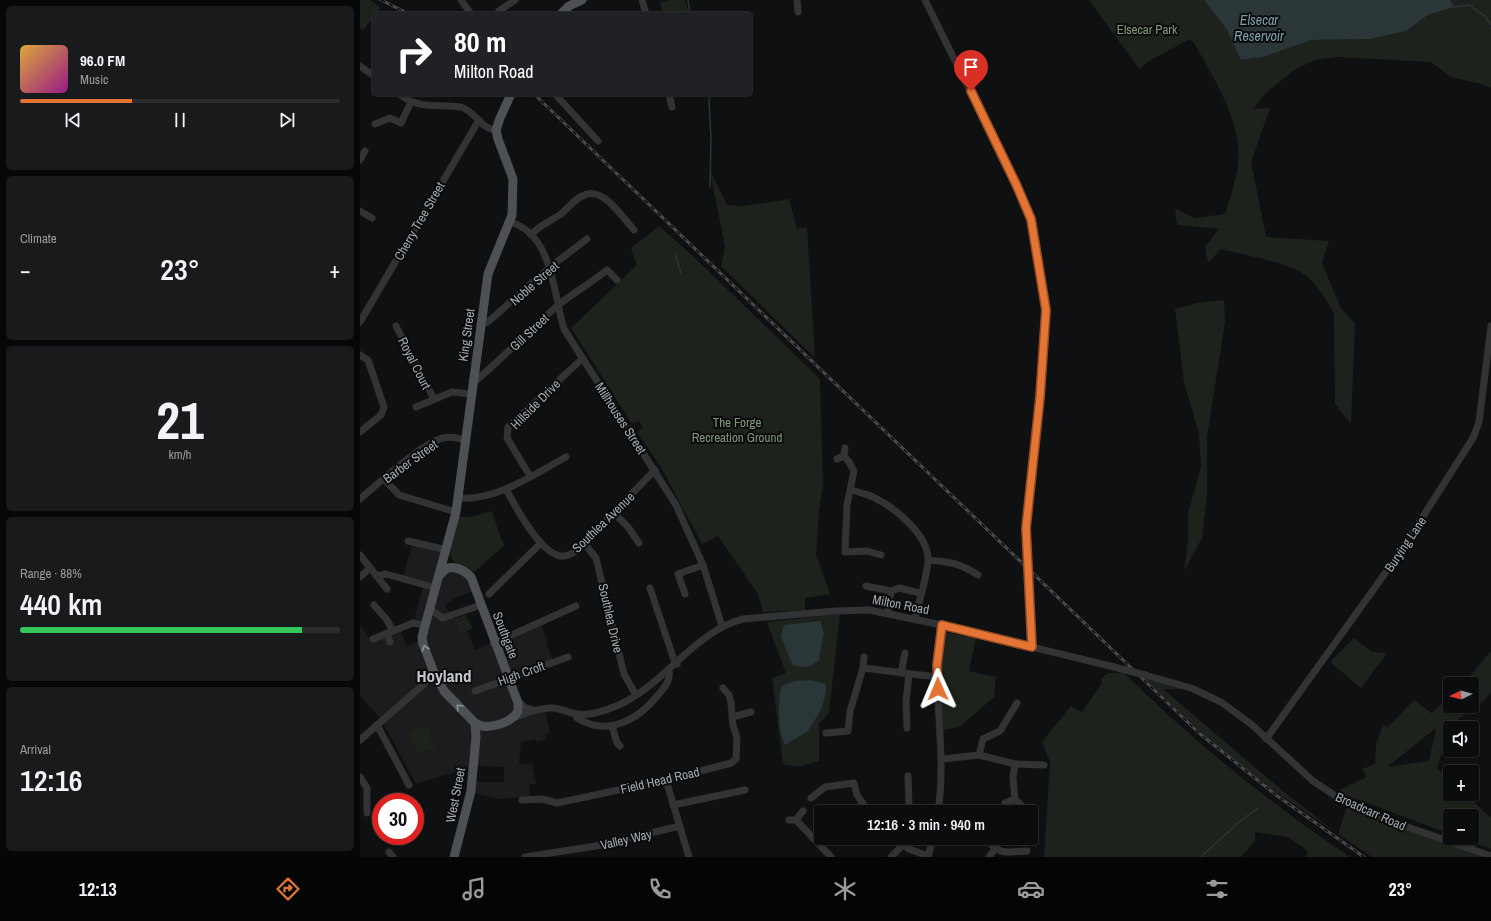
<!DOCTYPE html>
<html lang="en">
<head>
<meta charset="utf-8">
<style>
	:root { --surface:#0b0c0d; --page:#191a1b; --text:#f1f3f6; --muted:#9a9b9d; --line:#2b2c2e; --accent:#e47434 }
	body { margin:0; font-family:"Archivo Narrow",sans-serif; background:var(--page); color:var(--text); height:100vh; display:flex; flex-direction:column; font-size:15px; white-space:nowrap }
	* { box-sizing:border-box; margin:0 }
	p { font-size:13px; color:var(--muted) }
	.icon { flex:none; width:22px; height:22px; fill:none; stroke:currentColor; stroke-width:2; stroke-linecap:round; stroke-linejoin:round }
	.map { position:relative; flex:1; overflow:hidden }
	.panel { display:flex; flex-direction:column; gap:6px; padding:6px; background:#060707; width:360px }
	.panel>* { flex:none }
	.banner { position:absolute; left:12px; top:12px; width:380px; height:84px; border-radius:4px; box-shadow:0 1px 3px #0004,0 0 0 1px var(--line); background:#202124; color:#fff; overflow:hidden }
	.needle { width:26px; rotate:264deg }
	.fabs { position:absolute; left:1083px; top:677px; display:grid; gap:8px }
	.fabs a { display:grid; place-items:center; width:36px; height:36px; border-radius:4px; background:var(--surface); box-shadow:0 1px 3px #0004,0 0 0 1px var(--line); font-size:20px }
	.speed { position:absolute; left:12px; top:793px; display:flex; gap:8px; font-size:20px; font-weight:700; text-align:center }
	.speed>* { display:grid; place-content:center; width:52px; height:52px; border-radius:50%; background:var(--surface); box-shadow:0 1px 3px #0004,0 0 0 1px var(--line); line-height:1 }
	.speed .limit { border:6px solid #d22; background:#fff; color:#111 }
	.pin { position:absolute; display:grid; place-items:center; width:34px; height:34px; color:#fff; margin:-41px -17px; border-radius:50% 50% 50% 0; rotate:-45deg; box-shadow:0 0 4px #0007 }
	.pin .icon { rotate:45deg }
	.me { position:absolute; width:44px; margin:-22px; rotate:359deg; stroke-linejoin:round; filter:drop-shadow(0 0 3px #0008) }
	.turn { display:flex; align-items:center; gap:14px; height:84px; padding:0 16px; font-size:18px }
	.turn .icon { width:52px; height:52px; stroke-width:2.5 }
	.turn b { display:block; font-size:28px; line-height:34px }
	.big { font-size:30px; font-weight:600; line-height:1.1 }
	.panel .widget { flex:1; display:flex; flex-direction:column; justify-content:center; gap:6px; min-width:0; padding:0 14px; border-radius:6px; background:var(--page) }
	.panel .dial { align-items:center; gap:0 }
	.dial b { font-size:52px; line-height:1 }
	.song { display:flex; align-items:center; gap:12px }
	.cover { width:48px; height:48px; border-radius:6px; background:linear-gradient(135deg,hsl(40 70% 55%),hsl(310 70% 35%)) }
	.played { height:4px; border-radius:2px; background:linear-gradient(90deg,var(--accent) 35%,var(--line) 35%) }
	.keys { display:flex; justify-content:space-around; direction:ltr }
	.heat { display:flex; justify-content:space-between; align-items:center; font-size:22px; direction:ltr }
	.charge { height:6px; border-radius:3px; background:linear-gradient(90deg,#34c759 88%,var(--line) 0) }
	.trip { position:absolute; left:454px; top:805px; width:224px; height:40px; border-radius:4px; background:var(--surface); box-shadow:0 1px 3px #0004,0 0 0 1px var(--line); font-weight:600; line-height:40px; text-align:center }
	.tabs { display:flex; height:64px; justify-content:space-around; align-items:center; background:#040505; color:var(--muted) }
	.tabs .icon { width:28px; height:28px }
	.tabs .selected { color:var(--accent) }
	.tabs b { font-size:18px; color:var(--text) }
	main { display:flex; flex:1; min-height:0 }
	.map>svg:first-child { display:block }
	.built { fill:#1c1c1e }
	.green { fill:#1d231c; fill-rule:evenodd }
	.water { fill:#2a3638 }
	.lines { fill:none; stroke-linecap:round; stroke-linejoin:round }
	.stream { stroke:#2a3638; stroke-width:1.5 }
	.minor { stroke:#313335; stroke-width:7 }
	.major { stroke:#4d5154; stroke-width:9 }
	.rail-casing { stroke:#484b4e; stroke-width:3 }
	.rail { stroke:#0b0b0c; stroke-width:1.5; stroke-dasharray:4.5; stroke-linecap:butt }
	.minor-bridge { stroke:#313335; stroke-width:7 }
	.oneway { stroke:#8c949a }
	.route-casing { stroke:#944b22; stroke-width:10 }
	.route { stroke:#e47434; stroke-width:7 }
	.labels { text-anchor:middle; stroke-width:4; stroke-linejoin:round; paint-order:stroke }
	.park-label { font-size:13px; fill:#819b79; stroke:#0b0b0c }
	.street-label { font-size:13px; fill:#a1abb1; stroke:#0b0b0c }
	.water-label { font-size:14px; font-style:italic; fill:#7aa2aa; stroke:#0b0b0c }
	.district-label { font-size:17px; font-weight:bold; fill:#c2c8cd; stroke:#0b0b0c }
</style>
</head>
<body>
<main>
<section class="panel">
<div class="widget">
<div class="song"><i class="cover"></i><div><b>96.0 FM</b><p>Music</p></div></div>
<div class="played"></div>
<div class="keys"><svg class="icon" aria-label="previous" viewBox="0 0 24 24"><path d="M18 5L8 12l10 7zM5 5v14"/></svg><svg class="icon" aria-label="pause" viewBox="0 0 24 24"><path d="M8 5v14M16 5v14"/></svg><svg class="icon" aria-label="next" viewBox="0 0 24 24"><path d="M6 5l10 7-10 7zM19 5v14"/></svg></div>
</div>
<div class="widget"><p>Climate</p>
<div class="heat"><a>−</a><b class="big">23°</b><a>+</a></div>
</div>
<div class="widget dial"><b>21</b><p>km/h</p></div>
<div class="widget"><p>Range · 88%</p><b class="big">440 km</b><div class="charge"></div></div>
<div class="widget"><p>Arrival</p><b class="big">12:16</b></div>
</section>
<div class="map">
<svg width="1131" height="857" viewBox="0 0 1131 857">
	<rect width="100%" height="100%" fill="#0f1011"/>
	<path class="built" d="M53,542l32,9 1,13 15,6 15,20 -24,9v3l-5,1 -2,5 8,6 7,21 8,-3 7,18 17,-8 2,5 47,-22 7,17 -2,1 7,17 -41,14 10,26 15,12 8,-2 5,23 -5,1 1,5 -9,3 -1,-3 -15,3 -2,21 4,2 9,-2 4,21h-7l1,12 -31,3 -24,-6 2,-11h27v-15l-27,-1 -61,18 -35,-65 -21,-23v-71l11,15 28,-12 8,18 11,-5 2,-14 -5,-11 9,-34 -21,-5z"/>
	<g class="green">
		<path d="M0,0h10l11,8 -7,6v2l-11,14 -3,-2z"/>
		<path d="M308,0h17l4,14h-26l-3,-11z"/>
		<path d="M729,0h115l23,30 15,30 22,-3 47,-17 60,-1 35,-8 22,-16 26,-8 -4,-7h41v88l-9,-4 -31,-7 -20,-15 -94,-5 -23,3 -21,11 -26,21 -14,17 17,-1 -19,54 15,75 63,4 -7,22 19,45 14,16 -4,100 -16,-20 -1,-90c-7,-14 -18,-31 -30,-40 -19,-12 -60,-19 -83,-25l-13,14 -3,-16 14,-18 -42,-4 -2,-16 20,9 30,-4c7,-22 16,-47 13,-70 -4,-35 -27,-70 -44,-101l-4,-4 -43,23 -7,8z"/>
		<path d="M350,171l17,34 17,1 45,-7 8,30 10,-2 8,131 -94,-92 4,-20z"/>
		<path d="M299,226l37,33 124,120 3,106 -4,25 -3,44 14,40 -25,4v12l-42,2 -5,-18 -40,-58 -16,8 -40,-75 -25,-37 6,-4 -4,-7 -7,3 -61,-96 66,-63 -6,-17z"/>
		<path d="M864,300l1,22 -18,115v57l-5,44 -18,33 4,-30v-28l13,-46 -2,-34 -15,-50 -9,-74 22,-6z"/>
		<path d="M132,511l9,28 4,6 -31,27c-6,-4 -13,-6 -19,-10 -11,-8 1,-34 4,-45h12z"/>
		<path d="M480,614l-11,99 -10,11v37l-22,6 -14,-3 -11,-86 14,-5 -19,-51z"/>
		<path d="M105,615l8,13 -13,7 -6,-16z"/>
		<path d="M579,631l37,7 -7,33 27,6 -2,20 -35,30 -19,4 -7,-62z"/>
		<path d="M994,638l18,14 15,1 -26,35 -31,-26z"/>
		<path d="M1131,651v41l-7,9 -33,23 -14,44 13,12v14h15l26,24v31l-30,-11h11v-22h-22v18l-107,-40 -4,-4 28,-13 -5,-8 13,-5 1,-20 7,-19 5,2 26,-27 17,13 19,-16v9h22v-22h-9zM1076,729l-7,32 -42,6 48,-38z"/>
		<path d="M748,673h16c69,68 145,130 226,184h-44l2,-6 -20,-14 -33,-5v9l-14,16h-197l6,-95 -8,-20 29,-36 11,6 20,-29 -1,-4z"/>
		<path d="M784,678l39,11h-20l121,103 54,42 9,-28 136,51h-111l-96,-65 -60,-46z"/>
		<path d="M68,725l5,15 -4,1 1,3 4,-1 2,6 -19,3 -9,-20z"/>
	</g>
	<g class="water">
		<path d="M844,0h246l4,7 -26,8 -22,16 -35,8 -60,1 -47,17 -23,3 -14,-30z"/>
		<path d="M460,621l4,12 -5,25 1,2c-9,6 -18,10 -28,4l-11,-27 3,-12z"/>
		<path d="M451,680l15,4v8l-5,18 -13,21 -23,14c-7,-14 -8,-44 -3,-59l12,-5z"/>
	</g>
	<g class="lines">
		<g class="stream">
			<path d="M328,0l2,14"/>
			<path d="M1094,7l15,-2 16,11 6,9"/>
			<path d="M350,187l1,-50 -2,-35 1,-8"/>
			<path d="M315,254l6,19"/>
			<path d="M841,857l38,-35 19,-14"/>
		</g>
		<g class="minor">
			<path d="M101,0l10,14"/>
			<path d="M282,0l4,14"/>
			<path d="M437,0l1,12"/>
			<path d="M565,0l91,184 15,35 8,46 7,45 -6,87 -14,131 2,33"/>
			<path d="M139,11l16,-11"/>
			<path d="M0,66l14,10"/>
			<path d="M39,94c17,13 29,11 50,12 3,1 8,0 12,1 14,4 21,23 35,23"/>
			<path d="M195,94l43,47"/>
			<path d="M309,94l3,13"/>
			<path d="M15,124l15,-6 11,5 10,-21"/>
			<path d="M0,160l5,-9"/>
			<path d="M0,211l12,7"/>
			<path d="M150,222c43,12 43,71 54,107l112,176 27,60 19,61"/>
			<path d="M171,235c8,-10 20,-14 30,-21 7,-6 13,-14 21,-18 20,-12 40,21 52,34"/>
			<path d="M0,322l119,-202"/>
			<path d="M120,324l8,-2 62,-55 37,-28"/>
			<path d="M36,326l38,73"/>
			<path d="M0,355l8,5 16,47 -3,8 -21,17"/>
			<path d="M112,380h5c27,-24 53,-50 80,-74 16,-13 34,-23 50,-36l10,10"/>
			<path d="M56,407l36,-15 18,2"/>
			<path d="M485,448l-1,8 5,6 5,9 -7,34 -2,47 22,-1 14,4"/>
			<path d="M477,459l7,-3"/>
			<path d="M170,476l-23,-38 1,-11 74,-68"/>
			<path d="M24,479l15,16 57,17"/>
			<path d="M146,489c9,17 33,63 54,67 7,1 12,-2 17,-6l78,-80"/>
			<path d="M491,490c8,2 17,4 24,8 20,10 52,36 53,60 1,13 -10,46 -13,61"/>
			<path d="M99,498c38,3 75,-24 107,-41"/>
			<path d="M0,499c19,-16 62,-56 83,-61 8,-2 15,0 22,2"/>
			<path d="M254,513l14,14 11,16"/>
			<path d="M48,541l39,9"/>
			<path d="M224,543l12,15 28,116 12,21"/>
			<path d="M0,555l27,34"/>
			<path d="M568,560c22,2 32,3 50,15"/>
			<path d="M17,576l9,-2 50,14"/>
			<path d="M0,577l10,-9"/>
			<path d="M669,582l3,65"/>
			<path d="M506,586l25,5"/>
			<path d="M290,588l24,72 3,4"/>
			<path d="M129,594l52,-51"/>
			<path d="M325,594l-7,-20 25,-9"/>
			<path d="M14,605l13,15 6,11"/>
			<path d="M70,609l13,9 38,-13"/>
			<path d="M528,613l3,-22 8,-3 21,5"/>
			<path d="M27,633l3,9"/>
			<path d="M13,639l40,-16 12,2"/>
			<path d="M134,643l82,-37"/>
			<path d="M503,668l74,9"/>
			<path d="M541,673l4,-20"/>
			<path d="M785,675l46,13 30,14 30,22 62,57 21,14 65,29 92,32"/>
			<path d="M115,691l93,-34"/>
			<path d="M156,699l9,9 8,2"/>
			<path d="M216,714l1,4c31,19 61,2 81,-23 6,-7 13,-14 11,-24"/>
			<path d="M372,717l19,-5"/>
			<path d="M152,718c13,-4 25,-10 38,-10 10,-1 17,5 27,6 15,2 30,-4 44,-10 44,-21 76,-74 122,-85l93,-8 33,-1 73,15 172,42"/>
			<path d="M17,725l32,60"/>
			<path d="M252,726l5,17 3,3"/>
			<path d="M547,728l-1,-27 3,-27"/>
			<path d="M466,733l22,-2 2,-20 13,-43 1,-11"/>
			<path d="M906,739l133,-185 74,-116 6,-16 12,-96"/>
			<path d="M0,740l64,-56 9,-14"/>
			<path d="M619,755l4,-16 17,-8 17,-28"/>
			<path d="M583,759l36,-4 36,9 29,1"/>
			<path d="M655,764l-2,14 2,21 13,13"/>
			<path d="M0,777l7,11v25"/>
			<path d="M306,780l23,77"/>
			<path d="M451,798l14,-11 29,-4 3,12 12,17"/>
			<path d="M162,800l20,-1 15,4 109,-23 65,-17 5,-4 1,-21 -4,-13 -2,-22 -2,-8 -6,-7"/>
			<path d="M645,803l10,-4"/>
			<path d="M313,805l72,-15"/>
			<path d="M547,812l2,-8 -1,-28"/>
			<path d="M578,812c7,-46 0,-89 -1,-135 0,-17 3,-35 5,-52"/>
			<path d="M429,820h7l7,-9"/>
			<path d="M436,820l35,37"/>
			<path d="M536,838l13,11 19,7"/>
			<path d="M625,838c15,18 20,14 42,13"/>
			<path d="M29,852l4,5"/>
			<path d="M165,857l71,-11 84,-20"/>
			<path d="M531,857l12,-12"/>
			<path d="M568,857l5,-19"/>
			<path d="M629,857l6,-8"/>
		</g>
		<g class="major">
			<path d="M201,14l8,-8 13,-6"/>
			<path d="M81,574c8,-12 22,-5 30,3l47,126v8c-6,12 -32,20 -43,12l-31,-32 -11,-21 -10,-26 -1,-7 34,-125 32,-238 24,-59 1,-36 -15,-40 -2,-9 4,-12 11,-24"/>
			<path d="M94,857l17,-66 5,-54 -1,-14"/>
		</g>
		<defs>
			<g id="rail">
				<path d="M21,0l28,14"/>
				<path d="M174,94l665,639 77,62 88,62"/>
			</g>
		</defs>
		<use href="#rail" class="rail-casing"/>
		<use href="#rail" class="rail"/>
		<g class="minor-bridge">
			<path d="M668,561l1,21"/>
			<path d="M754,667l31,8"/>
		</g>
	</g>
	<defs><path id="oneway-chevron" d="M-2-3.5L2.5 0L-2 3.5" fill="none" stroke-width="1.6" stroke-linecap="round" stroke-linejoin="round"/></defs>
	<g class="oneway">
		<use href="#oneway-chevron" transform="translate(65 648) rotate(-109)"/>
		<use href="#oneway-chevron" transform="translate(99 707) rotate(-134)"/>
	</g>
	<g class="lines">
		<defs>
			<path id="route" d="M578,689l-1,-24 5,-40 90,22 -6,-119 14,-131 6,-87 -15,-91 -15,-35 -45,-93"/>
		</defs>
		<use href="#route" class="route-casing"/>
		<use href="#route" class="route"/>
	</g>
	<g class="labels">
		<g class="park-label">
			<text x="787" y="34">Elsecar Park</text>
			<text x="377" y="427">The Forge<tspan x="377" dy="15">Recreation Ground</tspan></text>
		</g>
		<g class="street-label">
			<text transform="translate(59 221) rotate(-60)" y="5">Cherry Tree Street</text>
			<text transform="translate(174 283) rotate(-41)" y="5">Noble Street</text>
			<text transform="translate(169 332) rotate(-43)" y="5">Gill Street</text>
			<text transform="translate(106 335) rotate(-82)" y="5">King Street</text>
			<text transform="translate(55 363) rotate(63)" y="5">Royal Court</text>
			<text transform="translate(175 404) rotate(-45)" y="5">Hillside Drive</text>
			<text transform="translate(261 418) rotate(57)" y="5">Millhouses Street</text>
			<text transform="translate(50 461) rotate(-36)" y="5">Barber Street</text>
			<text transform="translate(243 522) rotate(-44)" y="5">Southlea Avenue</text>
			<text transform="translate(1045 544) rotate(-56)" y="5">Burying Lane</text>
			<text transform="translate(541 604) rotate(11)" y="5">Milton Road</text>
			<text transform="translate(251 618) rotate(77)" y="5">Southlea Drive</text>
			<text transform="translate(146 635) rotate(69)" y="5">Southgate</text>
			<text transform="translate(161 673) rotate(-20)" y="5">High Croft</text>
			<text transform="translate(300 780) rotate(-13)" y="5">Field Head Road</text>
			<text transform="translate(95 795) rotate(-79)" y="5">West Street</text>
			<text transform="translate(1011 811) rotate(24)" y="5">Broadcarr Road</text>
			<text transform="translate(266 839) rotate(-13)" y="5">Valley Way</text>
		</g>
		<g class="water-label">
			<text x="899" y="25">Elsecar<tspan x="899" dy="16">Reservoir</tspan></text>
		</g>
		<g class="district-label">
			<text x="84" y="682">Hoyland</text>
		</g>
	</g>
</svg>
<div class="fabs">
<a><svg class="needle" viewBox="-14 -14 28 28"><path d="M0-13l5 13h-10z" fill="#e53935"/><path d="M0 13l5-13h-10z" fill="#9a9b9d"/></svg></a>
<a><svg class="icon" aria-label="sound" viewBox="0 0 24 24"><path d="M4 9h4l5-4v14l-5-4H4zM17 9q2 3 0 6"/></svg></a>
<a>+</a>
<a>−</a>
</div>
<div class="speed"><div class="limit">30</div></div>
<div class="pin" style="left:611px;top:91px;background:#d93025"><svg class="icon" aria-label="arrive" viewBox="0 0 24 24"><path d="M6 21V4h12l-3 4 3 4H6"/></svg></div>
<svg class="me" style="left:578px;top:689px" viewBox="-20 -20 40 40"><path d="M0-17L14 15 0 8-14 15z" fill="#e47434" stroke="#fff" stroke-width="4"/></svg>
<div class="trip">12:16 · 3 min · 940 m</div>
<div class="banner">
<div class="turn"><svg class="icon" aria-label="right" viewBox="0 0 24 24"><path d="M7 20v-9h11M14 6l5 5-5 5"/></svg><div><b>80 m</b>Milton Road</div></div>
</div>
</div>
</main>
<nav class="tabs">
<b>12:13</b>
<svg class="icon selected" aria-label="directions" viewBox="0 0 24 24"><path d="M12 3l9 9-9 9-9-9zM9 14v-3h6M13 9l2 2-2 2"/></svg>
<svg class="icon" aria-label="music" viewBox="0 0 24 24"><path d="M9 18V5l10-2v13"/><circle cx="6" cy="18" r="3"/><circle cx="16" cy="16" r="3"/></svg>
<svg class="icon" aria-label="phone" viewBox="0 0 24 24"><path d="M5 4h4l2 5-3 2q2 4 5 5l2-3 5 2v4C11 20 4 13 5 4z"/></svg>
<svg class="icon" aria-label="climate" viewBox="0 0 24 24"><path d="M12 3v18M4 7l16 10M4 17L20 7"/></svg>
<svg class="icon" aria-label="car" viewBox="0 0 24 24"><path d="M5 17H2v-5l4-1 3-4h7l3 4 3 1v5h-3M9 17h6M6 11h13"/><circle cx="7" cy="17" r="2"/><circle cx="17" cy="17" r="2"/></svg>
<svg class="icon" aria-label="filters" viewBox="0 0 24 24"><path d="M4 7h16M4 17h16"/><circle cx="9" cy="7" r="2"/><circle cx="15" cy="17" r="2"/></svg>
<b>23°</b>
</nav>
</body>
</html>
